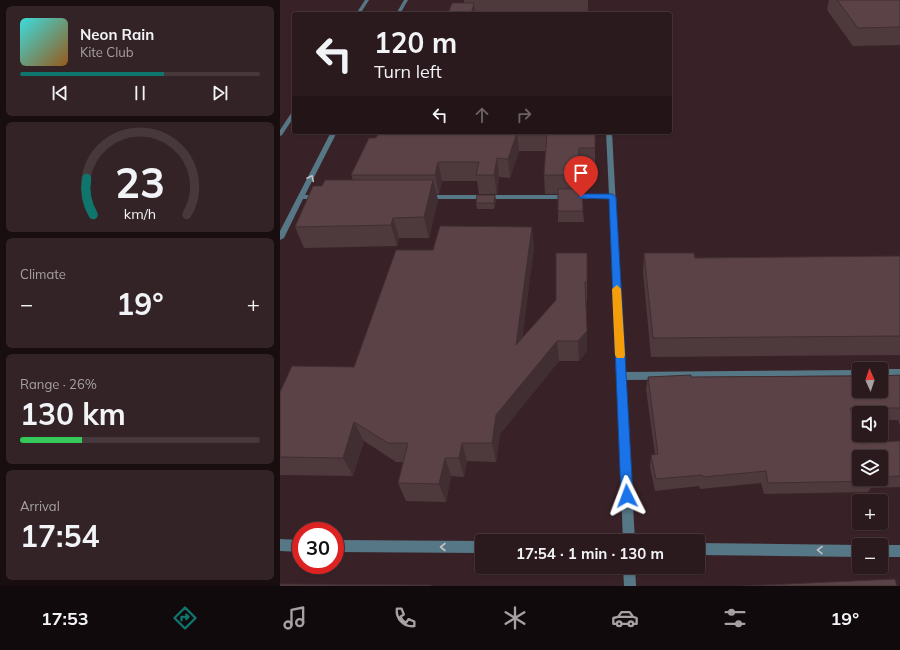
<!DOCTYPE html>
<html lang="en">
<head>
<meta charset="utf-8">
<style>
	:root { --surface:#2b1a1d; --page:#332326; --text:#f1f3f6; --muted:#a6a1a4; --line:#47383b; --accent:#0f766e }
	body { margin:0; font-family:Mulish,sans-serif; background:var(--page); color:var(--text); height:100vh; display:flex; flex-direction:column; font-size:15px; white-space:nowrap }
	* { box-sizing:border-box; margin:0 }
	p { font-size:13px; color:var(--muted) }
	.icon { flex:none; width:22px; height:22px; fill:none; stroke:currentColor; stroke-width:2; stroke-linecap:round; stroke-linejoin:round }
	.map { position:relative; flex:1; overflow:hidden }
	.panel { display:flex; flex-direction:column; gap:6px; padding:6px; background:#180e10; width:280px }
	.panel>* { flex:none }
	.guide { position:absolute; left:12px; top:12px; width:380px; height:122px; border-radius:4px; box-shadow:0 1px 3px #0004,0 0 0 1px var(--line); background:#2b1a1d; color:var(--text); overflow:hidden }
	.needle { width:26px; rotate:357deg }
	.fabs { position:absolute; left:572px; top:362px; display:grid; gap:8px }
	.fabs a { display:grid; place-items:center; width:36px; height:36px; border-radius:4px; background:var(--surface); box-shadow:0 1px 3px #0004,0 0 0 1px var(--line); font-size:20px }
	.speed { position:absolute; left:12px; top:522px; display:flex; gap:8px; font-size:20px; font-weight:700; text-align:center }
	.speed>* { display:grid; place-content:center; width:52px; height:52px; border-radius:50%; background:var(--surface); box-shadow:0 1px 3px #0004,0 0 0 1px var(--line); line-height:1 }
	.speed .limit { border:6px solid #d22; background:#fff; color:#111 }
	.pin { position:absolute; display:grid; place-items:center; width:34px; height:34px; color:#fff; margin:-41px -17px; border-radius:50% 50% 50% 0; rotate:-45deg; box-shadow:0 0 4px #0007 }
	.pin .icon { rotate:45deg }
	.me { position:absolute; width:44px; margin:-22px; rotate:357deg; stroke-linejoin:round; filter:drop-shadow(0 0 3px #0008) }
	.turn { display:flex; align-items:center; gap:14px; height:84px; padding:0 16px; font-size:18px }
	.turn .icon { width:52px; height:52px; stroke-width:2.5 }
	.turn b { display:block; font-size:28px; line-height:34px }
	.lanes { display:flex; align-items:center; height:38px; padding:0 16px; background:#0003; justify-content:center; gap:20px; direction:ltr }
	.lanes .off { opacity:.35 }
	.big { font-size:30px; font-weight:700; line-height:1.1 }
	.panel .tile { flex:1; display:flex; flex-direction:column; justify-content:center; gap:6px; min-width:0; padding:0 14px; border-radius:6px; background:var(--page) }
	.panel .dial { align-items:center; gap:0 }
	.dial svg { height:104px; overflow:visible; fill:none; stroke:var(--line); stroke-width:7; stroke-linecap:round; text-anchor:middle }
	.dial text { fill:var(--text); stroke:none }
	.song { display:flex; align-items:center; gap:12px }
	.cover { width:48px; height:48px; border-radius:6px; background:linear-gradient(135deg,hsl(180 70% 55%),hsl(30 70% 35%)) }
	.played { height:4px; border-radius:2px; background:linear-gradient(90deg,var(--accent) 60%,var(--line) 60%) }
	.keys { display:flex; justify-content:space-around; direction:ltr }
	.heat { display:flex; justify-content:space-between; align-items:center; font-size:22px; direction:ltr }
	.charge { height:6px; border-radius:3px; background:linear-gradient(90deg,#34c759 26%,var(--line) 0) }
	.trip { position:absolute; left:195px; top:534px; width:230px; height:40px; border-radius:4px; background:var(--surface); box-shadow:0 1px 3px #0004,0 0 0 1px var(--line); font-weight:700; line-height:40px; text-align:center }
	.tabs { display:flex; height:64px; justify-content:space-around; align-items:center; background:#110a0c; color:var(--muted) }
	.tabs .icon { width:28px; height:28px }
	.tabs .current { color:var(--accent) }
	.tabs b { font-size:18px; color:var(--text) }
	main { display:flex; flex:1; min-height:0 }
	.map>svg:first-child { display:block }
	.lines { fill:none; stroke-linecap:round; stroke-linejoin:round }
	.street { fill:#567785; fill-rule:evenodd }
	.wall { fill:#4e393d; fill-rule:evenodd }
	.shaded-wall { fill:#402e32 }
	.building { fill:#5b4247; stroke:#402e32 }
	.oneway { stroke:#c4c0c6 }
	.route { fill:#1a73e8; stroke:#114b97 }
	.slow { fill:#f59e0b }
</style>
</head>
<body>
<main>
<section class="panel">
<div class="tile">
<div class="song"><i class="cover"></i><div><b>Neon Rain</b><p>Kite Club</p></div></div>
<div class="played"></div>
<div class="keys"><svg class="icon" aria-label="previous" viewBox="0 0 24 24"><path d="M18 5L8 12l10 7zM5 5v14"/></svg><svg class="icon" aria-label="pause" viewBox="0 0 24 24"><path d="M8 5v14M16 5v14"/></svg><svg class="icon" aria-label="next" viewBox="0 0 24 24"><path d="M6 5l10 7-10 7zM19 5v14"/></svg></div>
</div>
<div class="tile dial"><svg viewBox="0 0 100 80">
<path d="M14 69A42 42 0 1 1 86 69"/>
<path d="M14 69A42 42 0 0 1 9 41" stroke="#0f766e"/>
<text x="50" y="56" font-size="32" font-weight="700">23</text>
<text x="50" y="72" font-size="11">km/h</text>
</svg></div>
<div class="tile"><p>Climate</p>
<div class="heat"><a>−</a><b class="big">19°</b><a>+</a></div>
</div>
<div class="tile"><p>Range · 26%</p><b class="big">130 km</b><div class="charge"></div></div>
<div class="tile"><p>Arrival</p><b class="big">17:54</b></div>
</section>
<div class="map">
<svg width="620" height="586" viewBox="0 0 620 586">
	<rect width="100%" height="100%" fill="#392227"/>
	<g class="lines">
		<g class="street">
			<path d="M85,0h4l-9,14h-4z"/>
			<path d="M124,0h4l-8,14h-4z"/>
			<path d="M14,111v6l-12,18 -2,1v-6l12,-18z"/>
			<path d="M51,132h6l-32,63h13l3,2 -3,2h-15l-19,39 -4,2v-9z"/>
			<path d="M326,132h6l13,240 234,-2v8l-233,2 9,161h-12l-14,-342h-183l-3,-2 3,-2h183z"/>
			<rect x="601" y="369" width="19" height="8"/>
			<path d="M0,539l21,1v12l-21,-1z"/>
			<path d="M55,540l147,1v12l-147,-1z"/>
			<path d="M418,543l161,2v12l-161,-2z"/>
			<rect x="601" y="545" width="19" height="12"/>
			<path d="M343,567h12l1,19h-12z"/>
		</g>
	</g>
	<g class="wall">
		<path d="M184,0h124v11l-113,1v2h-27l16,-11z"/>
		<path d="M549,0h71v45l-47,1 -26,-36z"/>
		<path d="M99,132h216v35h-16v22l4,22 1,11h-26v-28h-13l-1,-19 2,-24h-27l-9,27 -11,-1 -2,17h-18l-2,-13h-35l-3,13h-3l2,6 -9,38h-30l-2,8 -93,2 -9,-21 27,-41 31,-6 -2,-5 25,-37z"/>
		<path d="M216,200l-2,9h-17l-1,-6z"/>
		<path d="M254,247l-12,91 34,-38 31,-47v49h-1l1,49 -8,10h-20l-59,73 -4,28 -29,-1 -3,16 -13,-1 -5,26 -40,-1 -8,-18 5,-21h-7l-32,-21 -11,35 -73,-1v-83l74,-25 79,-117z"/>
		<path d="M364,253l51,5 205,-2v99l-249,2 -8,-85z"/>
		<path d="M620,375v51l-2,-6h-17v-7h-22v7h-4l7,23 38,-2v46l-29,1 -3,4 -104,2 -3,-11 -61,6 -1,-3 -44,5 -5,-24 1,-12h4l-9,-66 2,-12h43zM601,457v22h-22z"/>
	</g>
	<g class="shaded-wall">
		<path d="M194,3l1,11h-4z"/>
		<path d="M237,133l2,18 -9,27 -2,-19z"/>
		<path d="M217,158l2,19 -2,17 -3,-19z"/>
		<path d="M158,162l4,19 -3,13 -4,-19z"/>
		<path d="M153,180l5,20 -9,38 -5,-21z"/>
		<path d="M215,195l1,5 -2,9v-6z"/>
		<path d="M113,218l6,20 -2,8 -6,-21z"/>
		<path d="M252,227l2,20 -15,118 -3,-20z"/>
		<path d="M307,331v20l-8,10 -1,-20z"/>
		<path d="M277,341l2,20 -59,73 -4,28 -4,-19 4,-28z"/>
		<path d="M74,422l10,19 -11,35 -10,-18z"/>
		<path d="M182,443l5,18 -3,16 -5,-19z"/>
		<path d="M165,458l6,18 -5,26 -7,-18z"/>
	</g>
	<g class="building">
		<path d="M557,0h63v27l-42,1z"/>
		<path d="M172,3h22l-3,11h-23z"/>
		<path d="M99,132h216v16h-16v27h-35l3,-42h-30l-9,26 -11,-1 -3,17h-18l3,-13h-41l-3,13h-84l18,-37h7z"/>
		<path d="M45,180h108l-9,37 -31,1 -2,7 -96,2 18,-41h9z"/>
		<path d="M278,189h24l1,22h-25z"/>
		<path d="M197,195h18l-1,8h-18z"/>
		<path d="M160,226l92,1 -16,118 40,-45v-47h31v29h-2l2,49 -9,10h-21l-61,74 -4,28h-30l-3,15h-14l-6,26 -41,-1 10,-40h-20l-34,-21 -11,36 -63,-1v-65l12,-26 62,1 42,-117h37z"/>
		<path d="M364,253h50l1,5 205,-2v80l-247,2z"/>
		<path d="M411,375v2l168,-1v15h22v-15l19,-1v33h-50l9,25v2h1l2,8 38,-2v35l-19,1v-20h-22v22h17v2l-108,2 -2,-12 -63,6 -1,-2 -46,4 -5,-24 7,-1 -10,-77z"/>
		<path d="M615,579l2,7h-154z"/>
		<path d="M0,584l151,1v1h-151z"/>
	</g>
	<defs><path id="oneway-chevron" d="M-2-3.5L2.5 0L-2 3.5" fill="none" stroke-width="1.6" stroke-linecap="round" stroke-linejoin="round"/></defs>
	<g class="oneway">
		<use href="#oneway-chevron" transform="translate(31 178) rotate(-63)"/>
		<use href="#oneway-chevron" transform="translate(163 547) rotate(-180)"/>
		<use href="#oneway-chevron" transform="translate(540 550) rotate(-179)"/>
	</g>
	<path class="route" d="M301,194h31l4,3 17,299 -2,4 -4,2 -4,-2 -2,-4 -12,-297 -30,-1v-3z"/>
	<path class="slow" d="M337,285l4,4 4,66 -1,3h-7l-2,-3 -3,-66z"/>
</svg>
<div class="fabs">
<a><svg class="needle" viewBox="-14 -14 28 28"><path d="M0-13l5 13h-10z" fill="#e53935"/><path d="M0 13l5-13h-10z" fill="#a6a1a4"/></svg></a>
<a><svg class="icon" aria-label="sound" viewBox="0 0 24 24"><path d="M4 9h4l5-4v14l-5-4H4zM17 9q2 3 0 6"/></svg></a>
<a><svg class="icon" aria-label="layers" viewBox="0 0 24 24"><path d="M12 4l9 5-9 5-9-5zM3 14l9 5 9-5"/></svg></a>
<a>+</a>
<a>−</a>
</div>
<div class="speed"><div class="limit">30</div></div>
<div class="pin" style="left:301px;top:197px;background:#d93025"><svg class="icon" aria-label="arrive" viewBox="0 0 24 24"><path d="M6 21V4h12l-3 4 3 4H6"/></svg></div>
<svg class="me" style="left:347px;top:496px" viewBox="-20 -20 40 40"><path d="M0-17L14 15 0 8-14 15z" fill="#1a73e8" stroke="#fff" stroke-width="4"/></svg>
<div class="trip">17:54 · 1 min · 130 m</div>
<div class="guide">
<div class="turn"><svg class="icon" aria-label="left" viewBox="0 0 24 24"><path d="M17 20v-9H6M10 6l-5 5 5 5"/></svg><div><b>120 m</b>Turn left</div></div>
<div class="lanes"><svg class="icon" aria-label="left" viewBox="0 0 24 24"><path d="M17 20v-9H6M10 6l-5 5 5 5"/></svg><svg class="icon off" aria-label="ahead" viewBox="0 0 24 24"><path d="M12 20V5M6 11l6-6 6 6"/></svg><svg class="icon off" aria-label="right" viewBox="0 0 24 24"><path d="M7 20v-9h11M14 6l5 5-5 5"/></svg></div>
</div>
</div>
</main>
<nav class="tabs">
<b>17:53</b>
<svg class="icon current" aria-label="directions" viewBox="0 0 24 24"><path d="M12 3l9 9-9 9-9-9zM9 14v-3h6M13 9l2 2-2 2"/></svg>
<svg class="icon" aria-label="music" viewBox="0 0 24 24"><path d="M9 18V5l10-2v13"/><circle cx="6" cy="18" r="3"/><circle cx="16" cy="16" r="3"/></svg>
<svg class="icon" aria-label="phone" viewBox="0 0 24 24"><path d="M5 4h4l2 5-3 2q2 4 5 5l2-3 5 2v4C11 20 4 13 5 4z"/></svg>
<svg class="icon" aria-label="climate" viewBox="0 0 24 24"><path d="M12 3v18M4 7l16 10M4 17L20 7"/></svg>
<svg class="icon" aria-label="car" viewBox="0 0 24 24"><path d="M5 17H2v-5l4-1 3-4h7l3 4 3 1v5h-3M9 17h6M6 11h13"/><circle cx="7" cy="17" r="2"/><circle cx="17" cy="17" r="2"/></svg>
<svg class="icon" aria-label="filters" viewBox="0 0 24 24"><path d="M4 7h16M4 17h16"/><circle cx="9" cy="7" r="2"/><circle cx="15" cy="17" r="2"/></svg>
<b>19°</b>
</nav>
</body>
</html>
